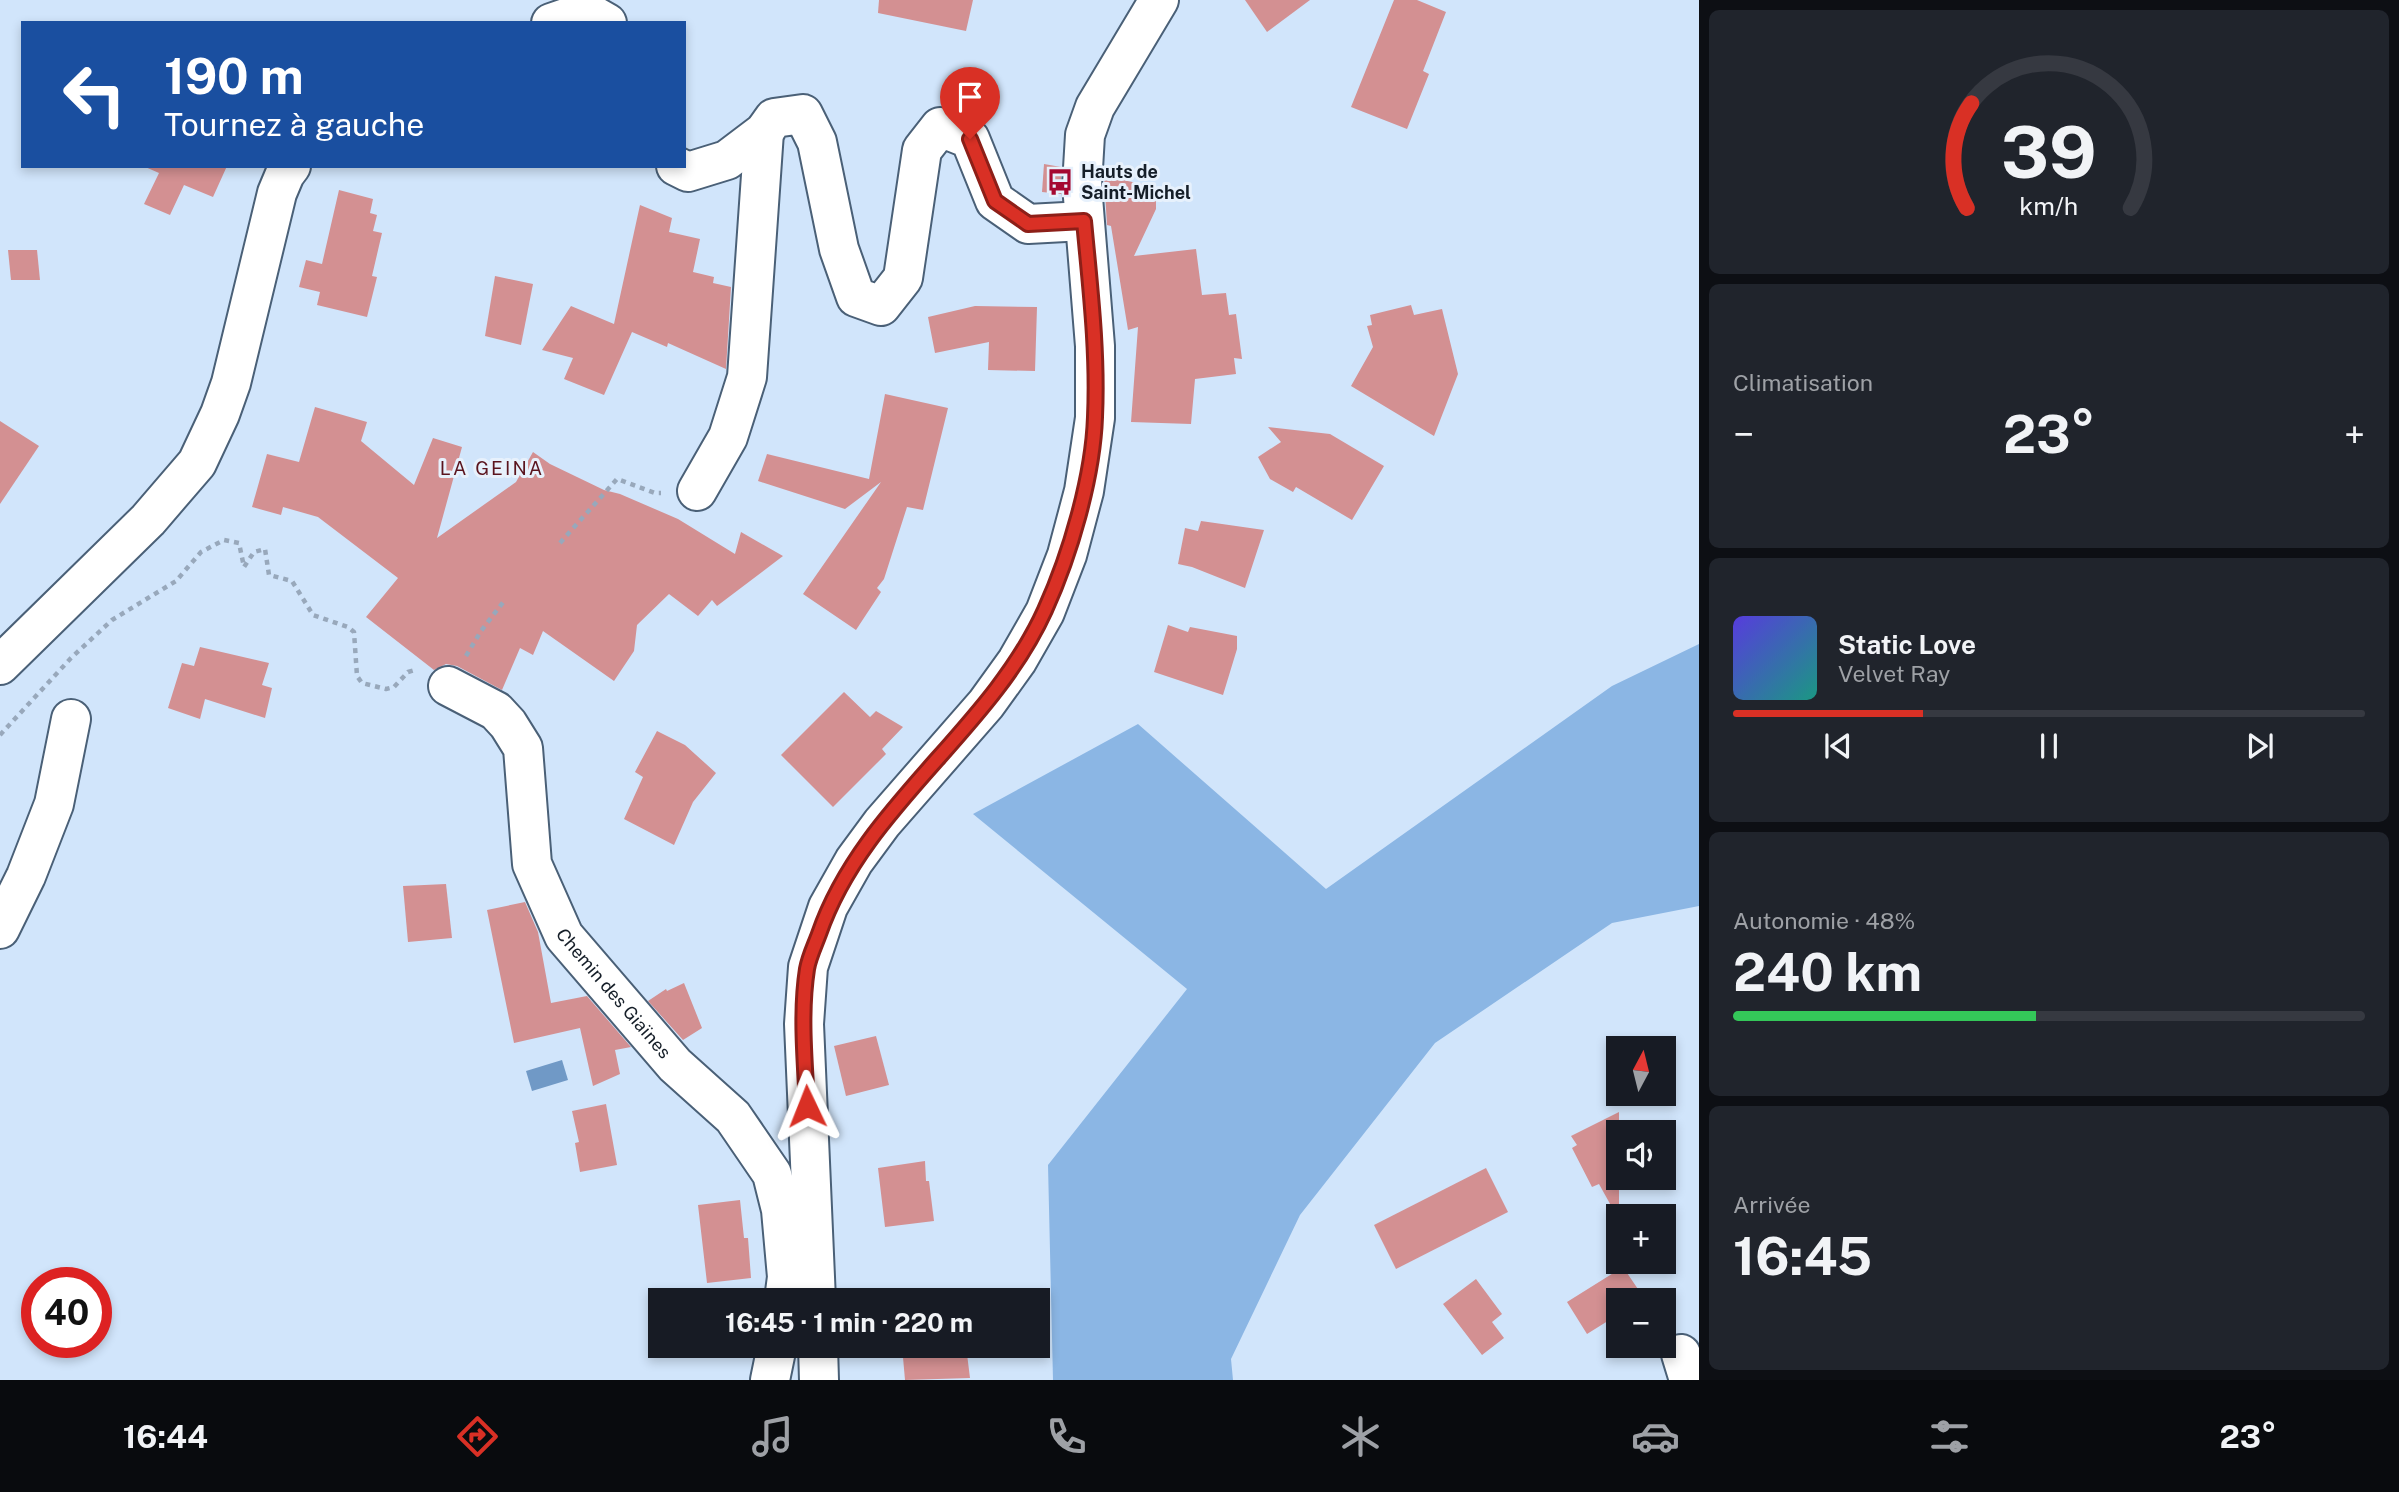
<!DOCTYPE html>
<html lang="fr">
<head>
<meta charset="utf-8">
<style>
	:root { --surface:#171b24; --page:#20242c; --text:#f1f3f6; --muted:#9ea1a6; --line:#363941; --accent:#d93025 }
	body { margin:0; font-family:"Public Sans",sans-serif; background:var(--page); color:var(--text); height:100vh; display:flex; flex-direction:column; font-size:26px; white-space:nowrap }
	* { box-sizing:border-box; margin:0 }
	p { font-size:23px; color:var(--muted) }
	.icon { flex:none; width:38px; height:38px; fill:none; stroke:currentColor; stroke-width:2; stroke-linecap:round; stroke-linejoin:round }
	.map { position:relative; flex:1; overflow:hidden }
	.panel { display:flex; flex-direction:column; gap:10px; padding:10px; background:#0d0f14; width:700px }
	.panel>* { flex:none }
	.top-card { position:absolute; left:21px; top:21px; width:665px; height:147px; border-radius:0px; box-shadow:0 4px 10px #0003; background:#1a4fa0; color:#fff; overflow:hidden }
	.needle { width:46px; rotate:7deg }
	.tools { position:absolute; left:1606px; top:1036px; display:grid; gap:14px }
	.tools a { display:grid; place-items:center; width:70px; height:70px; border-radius:0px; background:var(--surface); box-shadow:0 4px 10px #0003; font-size:35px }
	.speed { position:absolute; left:21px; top:1267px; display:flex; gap:14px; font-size:35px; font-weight:700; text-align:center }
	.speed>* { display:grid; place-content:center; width:91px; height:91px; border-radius:50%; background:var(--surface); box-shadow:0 4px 10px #0003; line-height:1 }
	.speed .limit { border:10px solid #d22; background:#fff; color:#111 }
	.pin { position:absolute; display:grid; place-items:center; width:60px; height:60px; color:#fff; margin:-72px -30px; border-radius:50% 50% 50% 0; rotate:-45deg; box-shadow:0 0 7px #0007 }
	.pin .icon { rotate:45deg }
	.me { position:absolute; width:77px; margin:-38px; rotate:358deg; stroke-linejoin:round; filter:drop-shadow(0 0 5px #0008) }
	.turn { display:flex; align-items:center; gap:24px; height:147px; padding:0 28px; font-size:32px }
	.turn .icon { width:91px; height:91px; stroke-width:2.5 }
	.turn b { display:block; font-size:49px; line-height:60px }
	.big { font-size:52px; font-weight:700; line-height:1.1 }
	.panel .card { flex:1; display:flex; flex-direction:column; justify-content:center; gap:10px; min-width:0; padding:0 24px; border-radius:10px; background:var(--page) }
	.panel .dial { align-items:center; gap:0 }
	.dial svg { height:182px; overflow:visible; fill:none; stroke:var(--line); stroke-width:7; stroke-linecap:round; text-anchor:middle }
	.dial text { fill:var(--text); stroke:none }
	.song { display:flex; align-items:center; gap:21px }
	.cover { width:84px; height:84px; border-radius:10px; background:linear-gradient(135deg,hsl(250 70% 55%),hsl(170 70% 35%)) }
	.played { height:7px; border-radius:4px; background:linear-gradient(90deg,var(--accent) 30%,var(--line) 30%) }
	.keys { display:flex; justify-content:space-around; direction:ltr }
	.heat { display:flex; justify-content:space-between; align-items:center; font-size:38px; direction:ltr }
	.charge { height:10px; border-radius:5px; background:linear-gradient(90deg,#34c759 48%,var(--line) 0) }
	.trip { position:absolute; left:648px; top:1288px; width:402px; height:70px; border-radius:0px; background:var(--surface); box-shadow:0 4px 10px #0003; font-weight:700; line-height:70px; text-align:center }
	.tab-bar { display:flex; height:112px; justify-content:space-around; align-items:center; background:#090b0e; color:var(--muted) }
	.tab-bar .icon { width:49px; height:49px }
	.tab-bar .active { color:var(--accent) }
	.tab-bar b { font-size:32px; color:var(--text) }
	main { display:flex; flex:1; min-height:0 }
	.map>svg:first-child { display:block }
	.forest { fill:#8bb6e4 }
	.water { fill:#7099c6 }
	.building { fill:#d39092 }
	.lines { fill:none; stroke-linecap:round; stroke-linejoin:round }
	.minor-casing { stroke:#4a6077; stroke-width:42 }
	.path { stroke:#98a8bb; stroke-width:4.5; stroke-dasharray:5 5; stroke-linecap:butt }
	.minor { stroke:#fff; stroke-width:38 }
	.route-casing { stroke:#8d1f18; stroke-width:18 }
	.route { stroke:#d93025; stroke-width:12 }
	.labels { text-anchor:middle; stroke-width:6; stroke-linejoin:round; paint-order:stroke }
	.poi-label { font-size:18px; font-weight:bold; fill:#151e28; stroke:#e7f1fc; text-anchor:start }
	.street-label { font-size:18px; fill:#151e28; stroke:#e7f1fc }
	.neighbourhood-label { font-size:19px; letter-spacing:2px; fill:#5a141e; stroke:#e7f1fc }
</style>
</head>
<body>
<main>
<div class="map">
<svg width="1699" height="1380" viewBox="0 0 1699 1380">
	<rect width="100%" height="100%" fill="#d1e5fb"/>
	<path class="forest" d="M1699,644v262l-87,17 -177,120 -135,172 -69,144 2,21h-180l-5,-215 139,-176 -214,-175 165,-90 188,165 286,-203z"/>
	<path class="water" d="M562,1060l6,20 -36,11 -6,-20z"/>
	<g class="building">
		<path d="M879,0h94l-7,31 -88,-18z"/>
		<path d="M1245,0h65l-43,32z"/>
		<path d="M1394,0h23l29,12 -23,59 6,3 -22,55 -56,-22z"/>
		<path d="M1044,164l17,3v27l-19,-2z"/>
		<path d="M143,166h84l-14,31 -29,-12 -14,30 -26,-11 15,-31z"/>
		<path d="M1104,176l52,11v22l-22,47 62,-7 6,46 24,-2 3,22 7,-1 6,45 -8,-1 2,16 -41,5 -4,45 -60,-2 7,-95 -10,3 -17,-104 -4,-1z"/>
		<path d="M339,190l34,9 -3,14 7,2 -4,16 9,2 -10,43 5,1 -10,40 -50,-12 3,-13 -21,-5 7,-27 16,4z"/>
		<path d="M640,205l32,13 -3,14 31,7 -7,33 21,5 -1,6 18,4 -5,82 -58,-26 -1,4 -35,-15 -28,63 -40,-16 9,-21 -31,-8 29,-44 43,18z"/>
		<path d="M8,250h29l3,30h-29z"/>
		<path d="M495,276l38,8 -12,61 -36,-9z"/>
		<path d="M1411,305l3,10 28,-6 16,65 -24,62 -83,-50 22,-39 -6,-21 5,-1 -2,-10z"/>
		<path d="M975,306l62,1 -2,64 -47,-1 1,-28 -54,11 -7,-36z"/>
		<path d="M885,394l63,14 -25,102 -16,-3 -23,72 -7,9 4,4 -25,38 -53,-36 78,-112 -36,27 -87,-28 9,-27 102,25z"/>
		<path d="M315,407l52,15 -6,19 53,44 19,-47 29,9 -25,91 79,-56 17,-30 17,12 54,26 16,4 58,25 57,35 6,-22 42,24 -66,50 -5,-6 -14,16 -29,-22 -32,31 -3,26 -20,30 -71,-50 -10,24 -13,-7 -18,42 -45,-24 -11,-2 -12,6 -68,-53 32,-39 -80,-61 -35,-10 -2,8 -29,-8 15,-53 32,8z"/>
		<path d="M0,421l39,25 -39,58z"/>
		<path d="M1268,427l62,7 54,32 -32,54 -56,-33 -3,5 -23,-13 -12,-22 23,-15z"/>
		<path d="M1201,521l63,9 -19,58 -53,-21 -14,-3 7,-36 13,3z"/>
		<path d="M1168,625l20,7 2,-5 47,9v13l-14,46 -69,-23z"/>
		<path d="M200,647l69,16 -7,22 10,3 -7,30 -60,-19 -5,20 -32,-11 14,-45 12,3z"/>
		<path d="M844,692l26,25 6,-6 27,16 -21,22 4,5 -53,53 -52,-52z"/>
		<path d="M657,731l28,14 31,28 -23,29 -19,43 -50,-26 19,-42 -8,-5z"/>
		<path d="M446,884l6,54 -44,4 -5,-56z"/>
		<path d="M525,902l13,30 13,71 36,-7 44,51 -16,3 5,24 -27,12 -13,-58 -66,15 -27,-133z"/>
		<path d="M684,983l18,45 -19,12 -35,-39 18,-12 1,2z"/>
		<path d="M876,1036l13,49 -43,11 -12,-50z"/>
		<path d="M606,1104l11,61 -37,7 -5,-29 4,-1 -7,-31z"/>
		<path d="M1619,1112v108l-20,-36 -7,3 -20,-39 5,-3 -6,-9z"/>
		<path d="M925,1161l1,20h3l5,40 -49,6 -7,-59z"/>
		<path d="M1486,1168l22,44 -112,57 -22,-44z"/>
		<path d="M740,1200l4,38h4l3,40 -44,5 -9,-78z"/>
		<path d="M1623,1267l21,31 -4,2h-21v14l-32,20 -20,-32z"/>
		<path d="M1476,1279l26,35 -10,8 12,16 -22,17 -39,-51z"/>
		<path d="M902,1346h64l4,32 -65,2z"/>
	</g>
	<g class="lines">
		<defs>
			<g id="minor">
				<path d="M551,23l35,-12 21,12"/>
				<path d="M676,166l12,6 39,-12 37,-28 10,-14 29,-4 14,28 22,107 17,48 25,9 22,-28 19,-128 18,-23 30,12 25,62 33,23 56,-3"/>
				<path d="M697,491l31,-54 19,-60 17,-245"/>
				<path d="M0,665l148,-145 49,-57 23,-49 11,-31 46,-190 8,-19 6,-8"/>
				<path id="s1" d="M448,686l48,25 12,13 15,24 9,116 32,72 111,129 58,52 39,57 9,36 6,67 -3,23"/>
				<path d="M0,929l26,-53 28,-72 17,-85"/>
				<path d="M816,1300l-12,-276 4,-57 20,-60 26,-46 28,-38 104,-119 31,-43 28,-49 22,-57 17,-64 11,-73v-72l-13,-161 3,-50 10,-28 64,-107"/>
				<path d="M818,1346l1,34"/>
				<path d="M1681,1354l8,26"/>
				<path d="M770,1380l7,-34"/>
			</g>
		</defs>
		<use href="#minor" class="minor-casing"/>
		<g class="path">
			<path d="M560,543l57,-64 38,14h6"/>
			<path d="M466,656l15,-25 23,-30"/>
			<path d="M0,735l71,-77 41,-38 64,-39 25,-29 23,-12 15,3 5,24 10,-15 11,-3 4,26 23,6 21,34 35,12 6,5 3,44 5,7 24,6 8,-2 14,-15 7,-2"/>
		</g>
		<use href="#minor" class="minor"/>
	</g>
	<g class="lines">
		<defs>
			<path id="route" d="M807,1106c-2,-45 -7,-92 0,-137 2,-12 8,-24 12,-35 44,-128 171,-202 226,-324 25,-55 48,-133 50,-193 3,-66 -5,-131 -11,-196l-56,3 -33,-23 -25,-62"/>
		</defs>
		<use href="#route" class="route-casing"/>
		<use href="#route" class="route"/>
	</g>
	<defs>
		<symbol id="bus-bare" viewBox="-9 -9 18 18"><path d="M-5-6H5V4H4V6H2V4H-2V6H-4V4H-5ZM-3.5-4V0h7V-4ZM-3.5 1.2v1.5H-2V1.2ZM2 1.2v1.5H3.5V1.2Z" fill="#a50931" stroke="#e7f1fc" stroke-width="2.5" paint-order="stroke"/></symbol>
	</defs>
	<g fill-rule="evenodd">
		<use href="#bus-bare" x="1041" y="163" width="38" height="38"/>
	</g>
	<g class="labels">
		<g class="poi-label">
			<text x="1081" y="178">Hauts de<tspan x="1081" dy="21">Saint-Michel</tspan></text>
		</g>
		<g class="street-label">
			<text dy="6" stroke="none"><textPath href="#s1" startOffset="371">Chemin des Giaïnes</textPath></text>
		</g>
		<g class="neighbourhood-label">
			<text x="492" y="475">LA GEINA</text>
		</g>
	</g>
</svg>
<div class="tools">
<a><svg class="needle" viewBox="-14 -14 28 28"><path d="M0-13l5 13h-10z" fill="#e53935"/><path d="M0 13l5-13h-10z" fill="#9ea1a6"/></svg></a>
<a><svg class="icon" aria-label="sound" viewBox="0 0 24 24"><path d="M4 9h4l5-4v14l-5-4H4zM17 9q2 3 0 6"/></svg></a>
<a>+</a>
<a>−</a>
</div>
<div class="speed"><div class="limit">40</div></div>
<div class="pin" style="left:970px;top:139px;background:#d93025"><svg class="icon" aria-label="arrive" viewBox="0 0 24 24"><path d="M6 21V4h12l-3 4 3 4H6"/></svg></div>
<svg class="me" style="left:807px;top:1106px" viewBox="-20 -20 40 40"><path d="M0-17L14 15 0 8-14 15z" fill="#d93025" stroke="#fff" stroke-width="4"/></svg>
<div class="trip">16:45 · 1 min · 220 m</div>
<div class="top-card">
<div class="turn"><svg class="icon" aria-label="left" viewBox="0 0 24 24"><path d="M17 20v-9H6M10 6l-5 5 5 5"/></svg><div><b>190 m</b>Tournez à gauche</div></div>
</div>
</div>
<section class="panel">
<div class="card dial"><svg viewBox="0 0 100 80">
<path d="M14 69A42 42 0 1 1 86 69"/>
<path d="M14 69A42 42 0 0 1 16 23" stroke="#d93025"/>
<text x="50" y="56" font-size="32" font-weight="700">39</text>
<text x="50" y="72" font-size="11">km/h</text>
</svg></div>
<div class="card"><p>Climatisation</p>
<div class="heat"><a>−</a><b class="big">23°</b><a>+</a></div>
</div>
<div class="card">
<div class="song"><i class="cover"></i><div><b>Static Love</b><p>Velvet Ray</p></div></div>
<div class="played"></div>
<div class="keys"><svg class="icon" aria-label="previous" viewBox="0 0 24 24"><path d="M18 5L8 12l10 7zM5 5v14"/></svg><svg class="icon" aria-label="pause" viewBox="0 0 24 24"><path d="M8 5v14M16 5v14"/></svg><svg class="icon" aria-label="next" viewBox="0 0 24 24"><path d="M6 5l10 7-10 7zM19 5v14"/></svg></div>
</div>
<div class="card"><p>Autonomie · 48%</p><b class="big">240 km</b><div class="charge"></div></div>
<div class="card"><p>Arrivée</p><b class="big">16:45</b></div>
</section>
</main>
<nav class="tab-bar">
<b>16:44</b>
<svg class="icon active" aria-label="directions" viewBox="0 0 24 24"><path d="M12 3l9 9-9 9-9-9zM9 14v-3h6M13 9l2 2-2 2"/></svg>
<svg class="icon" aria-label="music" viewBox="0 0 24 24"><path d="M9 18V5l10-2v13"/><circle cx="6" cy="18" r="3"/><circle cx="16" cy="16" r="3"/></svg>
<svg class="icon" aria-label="phone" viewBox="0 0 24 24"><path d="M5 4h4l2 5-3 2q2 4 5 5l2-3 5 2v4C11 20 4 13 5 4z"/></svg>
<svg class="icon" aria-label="climate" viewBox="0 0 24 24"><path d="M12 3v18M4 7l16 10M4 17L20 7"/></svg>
<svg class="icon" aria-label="car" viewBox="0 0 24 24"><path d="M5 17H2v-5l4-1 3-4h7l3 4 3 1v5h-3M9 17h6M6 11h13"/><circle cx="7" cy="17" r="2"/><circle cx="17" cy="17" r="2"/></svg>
<svg class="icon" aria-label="filters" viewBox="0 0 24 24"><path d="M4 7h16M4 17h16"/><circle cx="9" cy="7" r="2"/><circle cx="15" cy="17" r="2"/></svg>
<b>23°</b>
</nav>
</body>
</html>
